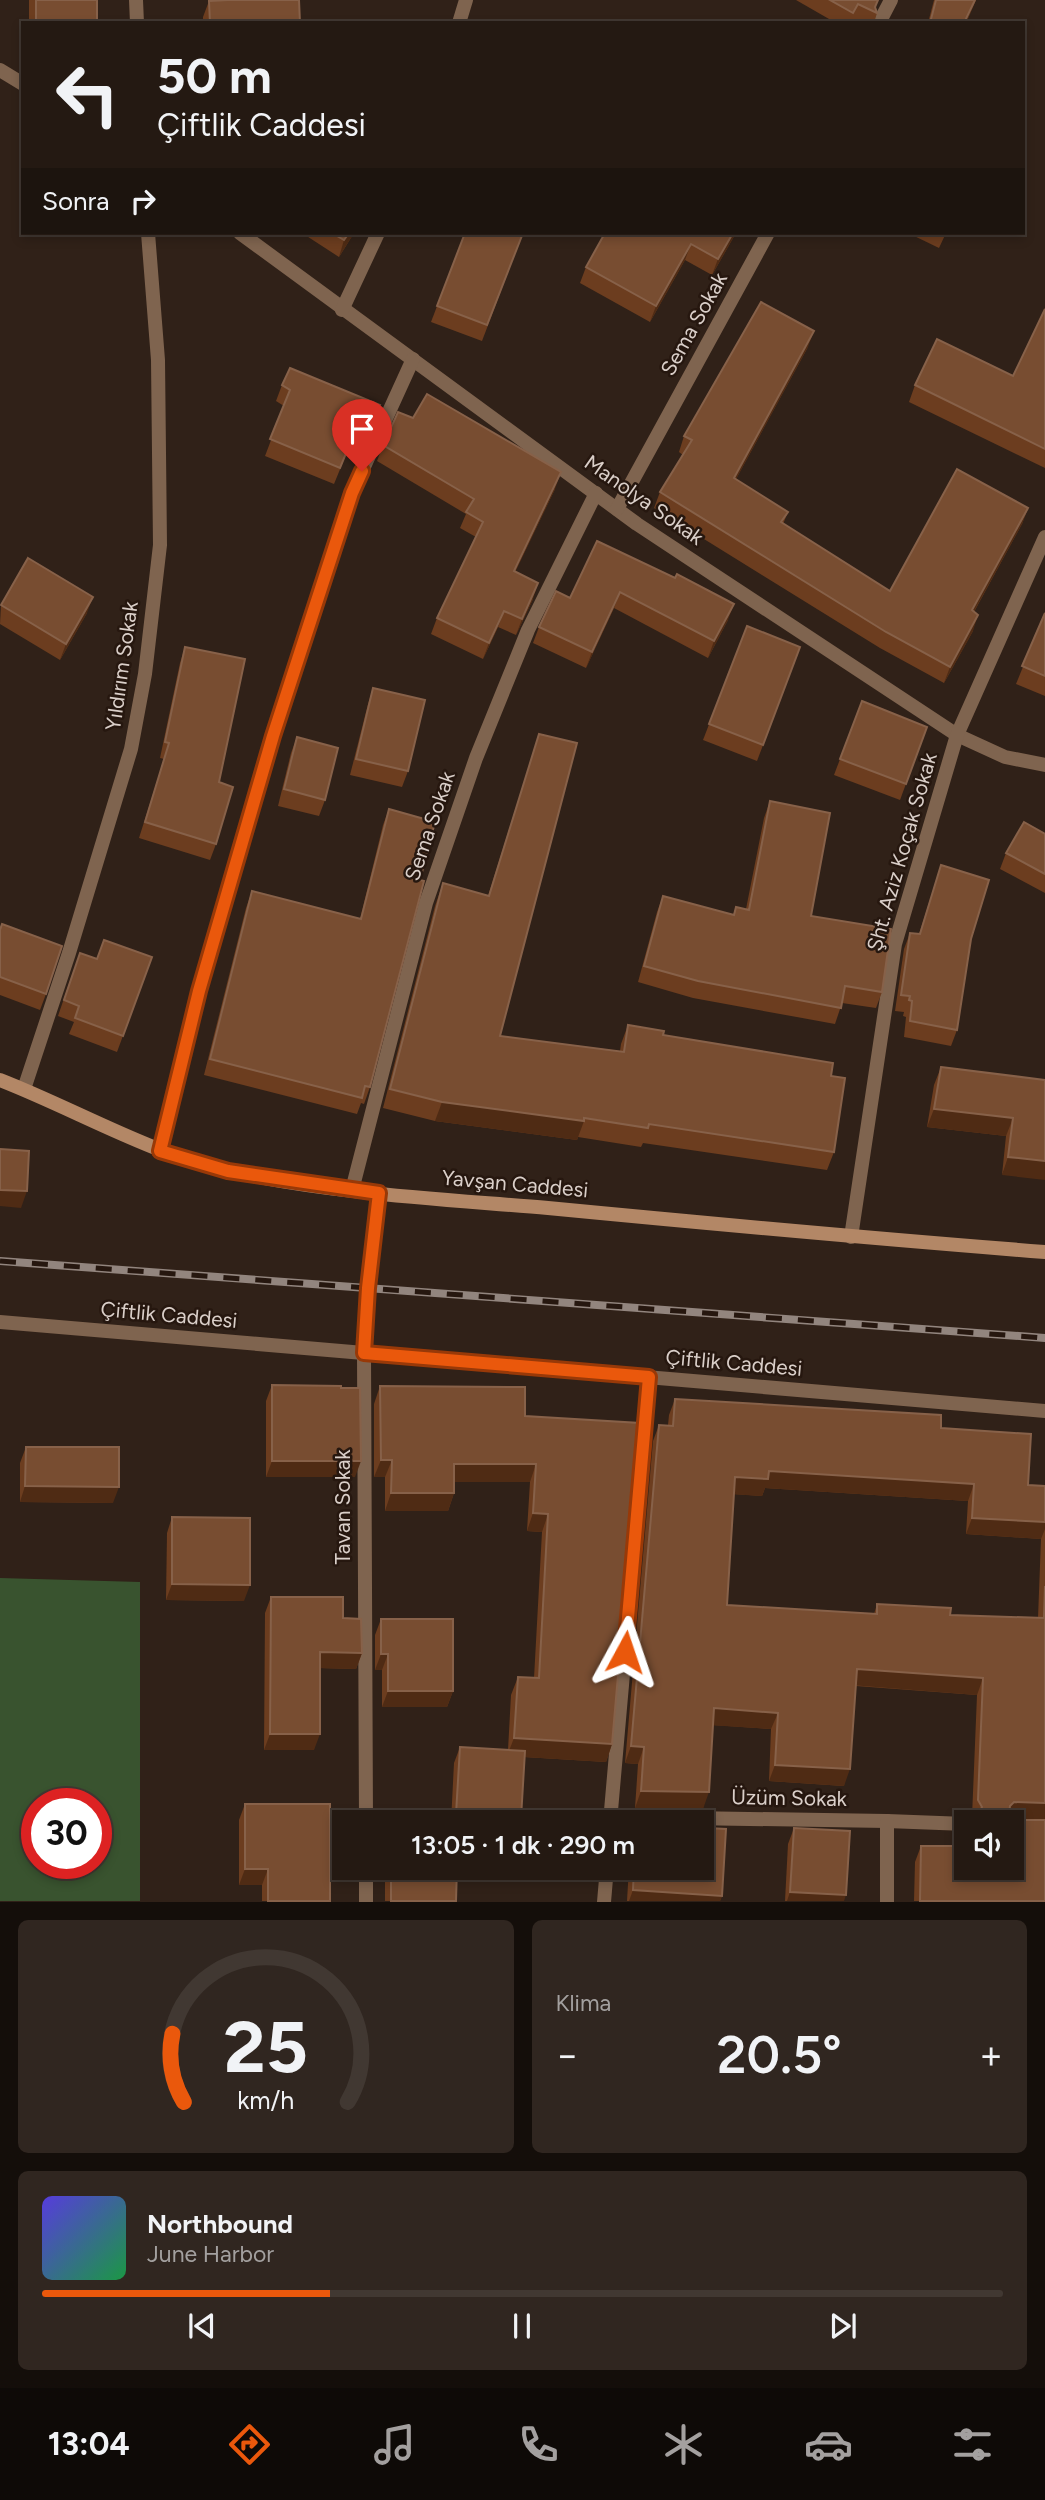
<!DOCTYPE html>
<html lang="tr">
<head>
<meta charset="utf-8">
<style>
	:root { --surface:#241912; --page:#302620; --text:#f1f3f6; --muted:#a3a09f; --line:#413832; --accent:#ea580c }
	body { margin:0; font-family:Figtree,sans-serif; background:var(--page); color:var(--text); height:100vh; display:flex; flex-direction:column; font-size:26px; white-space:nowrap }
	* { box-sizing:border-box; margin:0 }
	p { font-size:23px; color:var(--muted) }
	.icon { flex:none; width:38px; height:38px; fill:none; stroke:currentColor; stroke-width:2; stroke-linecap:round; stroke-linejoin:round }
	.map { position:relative; height:1902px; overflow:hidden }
	.details { display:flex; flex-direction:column; gap:18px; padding:18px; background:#140e0a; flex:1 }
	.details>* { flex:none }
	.hud { position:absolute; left:21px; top:21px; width:1004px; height:214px; border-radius:0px; box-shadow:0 4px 10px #0003,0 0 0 2px var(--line); background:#241912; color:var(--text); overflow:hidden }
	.tools { position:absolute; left:954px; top:1810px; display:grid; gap:14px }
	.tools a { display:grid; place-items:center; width:70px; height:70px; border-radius:0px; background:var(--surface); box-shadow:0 4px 10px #0003,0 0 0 2px var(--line); font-size:35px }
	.speed { position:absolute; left:21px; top:1788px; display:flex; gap:14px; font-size:35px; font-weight:700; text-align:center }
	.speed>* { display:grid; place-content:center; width:91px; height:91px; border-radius:50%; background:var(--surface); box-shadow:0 4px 10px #0003,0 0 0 2px var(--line); line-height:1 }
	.speed .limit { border:10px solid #d22; background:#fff; color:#111 }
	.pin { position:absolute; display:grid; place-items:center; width:60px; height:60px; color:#fff; margin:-72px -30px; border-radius:50% 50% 50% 0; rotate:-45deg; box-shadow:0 0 7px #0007 }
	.pin .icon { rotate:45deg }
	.me { position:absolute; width:77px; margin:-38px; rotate:5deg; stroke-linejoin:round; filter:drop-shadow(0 0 5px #0008) }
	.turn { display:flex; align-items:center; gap:24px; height:147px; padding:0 21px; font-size:32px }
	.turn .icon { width:91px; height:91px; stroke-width:2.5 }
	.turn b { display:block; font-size:49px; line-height:60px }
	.then { display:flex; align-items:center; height:66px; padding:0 21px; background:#0003; gap:14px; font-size:26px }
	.big { font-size:52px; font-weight:600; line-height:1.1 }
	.details .widget { flex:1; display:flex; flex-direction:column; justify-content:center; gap:10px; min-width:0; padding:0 24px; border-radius:10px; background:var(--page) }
	.details .dial { align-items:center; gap:0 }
	.dial svg { height:182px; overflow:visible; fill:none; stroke:var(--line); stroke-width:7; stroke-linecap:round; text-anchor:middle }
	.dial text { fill:var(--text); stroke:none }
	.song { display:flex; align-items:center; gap:21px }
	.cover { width:84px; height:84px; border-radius:10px; background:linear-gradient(135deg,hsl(250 70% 55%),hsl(140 70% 35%)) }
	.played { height:7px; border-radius:4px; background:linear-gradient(90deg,var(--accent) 30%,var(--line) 30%) }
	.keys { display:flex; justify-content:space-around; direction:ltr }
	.heat { display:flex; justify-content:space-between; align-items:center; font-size:38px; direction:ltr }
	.details .tiles { flex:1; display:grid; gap:18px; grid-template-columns:1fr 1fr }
	.widget:last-child { grid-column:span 2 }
	.trip { position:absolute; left:332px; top:1810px; width:382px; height:70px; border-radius:0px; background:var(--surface); box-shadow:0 4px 10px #0003,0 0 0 2px var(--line); font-weight:600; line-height:70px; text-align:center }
	.tabs { display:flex; height:112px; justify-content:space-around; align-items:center; background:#0e0a07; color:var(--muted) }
	.tabs .icon { width:49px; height:49px }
	.tabs .active { color:var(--accent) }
	.tabs b { font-size:32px; color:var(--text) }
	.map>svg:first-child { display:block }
	.green { fill:#39532f; fill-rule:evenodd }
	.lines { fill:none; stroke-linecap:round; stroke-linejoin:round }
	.street { stroke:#7f644f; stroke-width:14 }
	.secondary { stroke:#b38766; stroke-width:14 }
	.rail-casing { stroke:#92857e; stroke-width:8 }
	.rail { stroke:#26170f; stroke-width:5; stroke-dasharray:16; stroke-linecap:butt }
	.wall { fill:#6c3d1f; fill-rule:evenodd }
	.shaded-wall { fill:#4f2b14 }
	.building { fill:#784d31; stroke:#876149; stroke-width:2 }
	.route-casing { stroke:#983908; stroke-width:18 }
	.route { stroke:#ea580c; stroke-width:12 }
	.labels { text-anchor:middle; stroke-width:5; stroke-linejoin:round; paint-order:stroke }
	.street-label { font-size:21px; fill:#dacfc9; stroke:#26170f }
</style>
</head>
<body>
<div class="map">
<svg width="1045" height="1902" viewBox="0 0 1045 1902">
	<rect width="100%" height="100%" fill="#302118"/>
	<path class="green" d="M0,1578l140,4v319h-140zM37,1804h59v60h-59z"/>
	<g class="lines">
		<g class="street">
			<path d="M136,0l1,23"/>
			<path d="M459,23l7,-23"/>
			<path d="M879,23l12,-23"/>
			<path d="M0,70l23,14"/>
			<path d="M240,233l397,291 320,211 48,22 40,8"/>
			<path d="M342,310l36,-77"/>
			<path d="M617,509l151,-276"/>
			<path d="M24,1089l45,-136 62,-204 14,-75 15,-129 -2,-185 -10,-127"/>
			<path d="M160,1151l39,-160 74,-255 79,-243 61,-134"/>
			<path d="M352,1190l74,-287 50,-145 52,-128 68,-137"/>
			<path d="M851,1237l44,-293 62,-209 88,-198"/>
			<path d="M0,1322l1045,89"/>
			<path d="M611,1817l44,1"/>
			<path d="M689,1818l198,3 79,3"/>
			<path d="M366,1822l-2,-469 4,-65 11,-95"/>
			<path d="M610,1822l39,-445"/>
			<path d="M366,1867v35"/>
			<path d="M604,1902l3,-35"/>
			<path d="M887,1902v-81"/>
		</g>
		<path class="secondary" d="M0,1080c77,30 148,73 229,91 104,23 213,28 319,37 166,16 331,31 497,44"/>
		<defs>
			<path id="rail" d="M0,1261l1045,77"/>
		</defs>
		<use href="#rail" class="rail-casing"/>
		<use href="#rail" class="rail"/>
	</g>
	<g class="wall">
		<rect x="29" y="0" width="68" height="23"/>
		<path d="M796,0h82l-3,7 2,6 -3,10h-16l-6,-3 -1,3h-15z"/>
		<path d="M934,0h42l-10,23h-38z"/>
		<path d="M209,1l91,22h-97v-6z"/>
		<path d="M302,233h52l-15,24z"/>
		<path d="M465,233h58l-41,108 -51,-19z"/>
		<path d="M655,233h81l-24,42 -27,-15 -35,62 -70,-39 6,-16z"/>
		<path d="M908,233h38l-7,15z"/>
		<path d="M1045,309v159l-136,-66 6,-17 98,-9z"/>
		<path d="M808,347l-72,132 52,33 -5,12 107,67 138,-83 -6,16 -48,88 -1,19 -29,52 -64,-35 -226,-140 6,-16 23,-37 -4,-3 5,-16z"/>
		<path d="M282,385l92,36 -14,30 -10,-6 -16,39 -69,-28 19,-50 -8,-5z"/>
		<path d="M383,445l172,44 -40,83 18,27 -17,36 -18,-8 -15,32 -52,-25 6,-16 39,-81 -16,-9 6,-14 -89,-53z"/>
		<path d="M597,541l131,79 -20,38 -94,-50 -28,60 -53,-25 6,-16 31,-29z"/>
		<path d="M1,605l86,8 -27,47 -60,-36z"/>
		<path d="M1045,613v83l-29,-12z"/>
		<path d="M747,626l53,21 -43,114 -54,-21z"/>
		<path d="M185,647l34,135 -3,62 -6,16 -71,-22 25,-79 -4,-1 20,-95z"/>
		<path d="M373,688l35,83 -6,16 -52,-12 18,-71z"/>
		<path d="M862,701l65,26 -27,73 -66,-25z"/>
		<path d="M539,734l-39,302 120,15 1,-7 7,-19 35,10 168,41 3,76 -7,18 -184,-27 -2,4 -63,-10 -1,3 -142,-19 -52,-13 52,-202 8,-23 45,13z"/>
		<path d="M297,737l28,63 -6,16 -41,-10 13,-53z"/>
		<path d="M770,801l41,115 71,76 -6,16 -34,-5 -7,21 -142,-26 -55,-16 19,-70 6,-16 70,19 3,-8 10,2 18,-91z"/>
		<path d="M389,809l31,71 -50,207 -6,17 -3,-1 -4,11 -153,-39 42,-167 6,-17 108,28 23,-94z"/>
		<path d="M1045,834v59l-45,-24 6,-16z"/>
		<path d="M941,865l30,74 -14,91 -6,16 -47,-9 2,-20 -3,-1 1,-4 -9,-1 9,-62 6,-16 9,1z"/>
		<path d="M0,930l46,64 -6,16 -40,-15z"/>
		<path d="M152,957l-35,95 -48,-18 5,-12 -16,-6 16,-47 23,-10z"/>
		<path d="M941,1067l104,13 -43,95 4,-39 -79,-9 7,-42z"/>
		<path d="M272,1385l69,3 14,89h-89v-76z"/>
		<path d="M380,1386l145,30 87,328 -6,18 -82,-5 -3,61 -2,4h-68l3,-59 6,-16 48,3 3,-55 7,-18 16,1 8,-146 -15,-1 3,-49h-76v11l-6,18h-63v-34h-11v-73z"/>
		<path d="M675,1399l266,29 87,57 17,1v334l-29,-1 29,82h-131l1,-39 6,-16 45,21 46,-45h-37l-3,-5 5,-122 -121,-9 -12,100 -75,-5 2,-52 -58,-4 -10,84 -68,-1 3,-44 -13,-1 28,-322 6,-16h9l1,-10zM765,1488l203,13 -2,33 75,5 -3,79 -88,-3 -73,-11 -3,10 -147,-9 7,-111 28,2z"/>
		<path d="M26,1447l87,56 -93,-1v-39z"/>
		<path d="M172,1517l72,84 -78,-1 1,-67z"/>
		<path d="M271,1597l72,21 19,35 -6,16 -36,-1 -6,82h-50l1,-137z"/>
		<path d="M381,1619l72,72 -6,16h-65v-37h-7v-35z"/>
		<path d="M245,1804l85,97h-68v-16h-23v-65z"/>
		<path d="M640,1811l68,1 -1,16 19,1 -4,67 -2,5h-93l2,-34h73v-45h-66z"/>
		<path d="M794,1828l50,73h-59l3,-57z"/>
		<path d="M385,1867h72l-1,34h-71z"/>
	</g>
	<g class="shaded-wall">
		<path d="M976,0l-10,23h-2z"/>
		<path d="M349,233h5l-15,24 5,-17z"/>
		<path d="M733,233h3l-24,42 6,-16z"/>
		<path d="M691,244l-6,16 -35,62 6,-16z"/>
		<path d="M814,331l-6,16 -80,147 6,-16z"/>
		<path d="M380,405l-6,16 -14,30 6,-16z"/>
		<path d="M561,472l-6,17 -47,98 6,-16z"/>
		<path d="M1028,508l-6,16 -56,102 6,-16z"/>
		<path d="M538,583l-5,16 -17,36 6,-16z"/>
		<path d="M620,592l-6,16 -28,60 6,-16z"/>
		<path d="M93,597l-6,16 -27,47 6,-16z"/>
		<path d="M734,604l-6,16 -20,38 6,-17z"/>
		<path d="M504,611l-6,16 -15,32 6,-16z"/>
		<path d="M978,615l-5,16 -29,52 6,-16z"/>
		<path d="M442,1102l142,19 -7,19 -142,-19z"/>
		<path d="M934,1109l79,9 -7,18 -79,-9z"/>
		<path d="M1008,1157l37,4v19l-43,-5z"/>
		<path d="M0,1190l27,1 -6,17 -21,-2z"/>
		<path d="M381,1460h11l-7,17h-11z"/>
		<path d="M272,1461h89l-6,16h-89z"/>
		<path d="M454,1464h82l-6,18h-82z"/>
		<path d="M769,1471l205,13 -6,17 -203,-13 -3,8 -33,-2 6,-17z"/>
		<path d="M25,1486l94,1 -6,16 -93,-1z"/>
		<path d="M391,1493h63l-6,18h-63z"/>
		<path d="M533,1513l15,1 -6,18 -15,-1z"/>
		<path d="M972,1518l73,4v7l-4,10 -75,-5z"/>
		<path d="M172,1584l78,1 -6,16 -78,-1z"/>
		<path d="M320,1652l42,1 -6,16 -41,-1z"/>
		<path d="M381,1654h7l-6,16h-7z"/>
		<path d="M857,1669l126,9 -6,17 -126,-10z"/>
		<path d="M388,1691h65l-6,16h-65z"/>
		<path d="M714,1708l64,5 -7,16 -63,-4z"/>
		<path d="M270,1734h50l-6,16h-50z"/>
		<path d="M514,1738l98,6 -6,18 -99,-6z"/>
		<path d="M631,1746l13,1 -6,17 -13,-1z"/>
		<path d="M775,1765l75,4 -6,17 -75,-5z"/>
		<path d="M641,1791l68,1 -6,17 -68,-1z"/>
		<path d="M1014,1802l31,1v17l-37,-2 2,-12z"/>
		<path d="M456,1814l65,4 -2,4h-66z"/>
		<path d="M245,1869h23l-6,16h-23z"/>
		<path d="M633,1890l89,6 -2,5h-91z"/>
		<path d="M790,1892l56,3 -2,6h-57z"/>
	</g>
	<g class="building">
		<path d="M36,0h61v23h-56l-5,-3z"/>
		<path d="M228,0h71l1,23h-90l-1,-22z"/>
		<path d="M830,0h48l-3,7 2,6 -19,-9 -5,9z"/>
		<path d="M936,0h39l-11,23h-34z"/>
		<path d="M332,233h17l-5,7z"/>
		<path d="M465,233h58l-36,92 -50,-19z"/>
		<path d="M605,233h128l-15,26 -27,-15 -35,62 -70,-39z"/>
		<path d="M761,302l53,29 -80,147 54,34 -7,10 109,69 67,-122 71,39 -56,102 6,5 -28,52 -64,-35 -226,-140 32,-52 -8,-4z"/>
		<path d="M1045,309v140l-130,-64 22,-46 76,37z"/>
		<path d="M290,368l90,37 -14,30 -10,-6 -16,39 -70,-29 20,-49 -8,-5z"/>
		<path d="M427,394l134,78 -47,99 24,12 -16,36 -18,-8 -15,32 -52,-25 46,-96 -17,-10 8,-13 -91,-54 15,-33 15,6z"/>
		<path d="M597,541l78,37 2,-4 57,30 -20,37 -94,-49 -28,60 -53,-25 17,-36 14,7z"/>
		<path d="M28,558l65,39 -27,47 -65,-39z"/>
		<path d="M1045,613v63l-23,-10z"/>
		<path d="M747,626l53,21 -37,98 -54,-21z"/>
		<path d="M185,647l60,12 -26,123 14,5 -17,57 -71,-22 24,-79 -4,-1z"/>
		<path d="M373,688l52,12 -17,71 -52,-12z"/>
		<path d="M862,701l65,26 -21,57 -66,-25z"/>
		<path d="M539,734l38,9 -77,293 124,16 4,-27 36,6 -1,4 170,28 -2,13 14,2 -11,74 -185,-28 -1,4 -64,-10v3l-142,-19 -52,-13 53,-206 46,13z"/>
		<path d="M297,737l41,11 -13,52 -41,-11z"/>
		<path d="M770,801l60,12 -19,103 80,13 -9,63 -37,-6 -4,22 -143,-27 -54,-15 19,-70 71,19 2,-8 13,3z"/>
		<path d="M389,809l46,13 -15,58 4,1 -54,206 -5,-1 -3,12 -152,-39 42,-168 109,28z"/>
		<path d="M1024,822l21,12v40l-39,-21z"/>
		<path d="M941,865l48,15 -18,59 -14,91 -47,-9 2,-20 -3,-1 1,-4 -9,-1 9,-62 10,1z"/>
		<path d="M2,924l60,22 -16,48 -46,-17v-47z"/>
		<path d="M104,940l48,17 -29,79 -48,-18 4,-12 -15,-6 16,-47 17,6z"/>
		<path d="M941,1067l104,13v81l-37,-4 5,-39 -79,-9z"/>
		<path d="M0,1149l29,2 -2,40 -27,-1z"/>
		<path d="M272,1385l69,1v2h19l1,73h-89z"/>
		<path d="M380,1386l145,1v29l115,7 -28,321 -98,-6 4,-61 21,1 9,-164 -15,-1 3,-49h-82v29h-63l1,-33h-11z"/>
		<path d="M675,1399l266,16v13l90,6 -3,51 17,1v36l-73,-4 2,-34 -205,-13 -1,8 -33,-2 -8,128 150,9v-10l74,4 -1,7 94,3 1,-32v217l-31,-1 -4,4 -1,8 9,6h27v81h-125l1,-55h45v21h46v-45h-34v-7l4,-8 -4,-7 5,-122 -126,-9 -7,100 -75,-4 3,-52 -64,-5 -5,84 -68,-1 3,-44 -13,-1 28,-321 14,1z"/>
		<path d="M26,1447h93v40l-94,-1z"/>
		<path d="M172,1517l78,1v67l-78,-1z"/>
		<path d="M271,1597h72v21l18,1 1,34 -42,-1v82h-50z"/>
		<path d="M381,1619h72v72h-65v-37h-7z"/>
		<path d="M460,1747l65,4 -4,67 -65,-4z"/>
		<path d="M245,1804h85v97h-62v-32h-23z"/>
		<path d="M640,1811l68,1 -1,16 19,1 -4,67 -89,-6 1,-23h68v-45h-63z"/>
		<path d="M794,1828l56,3 -4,64 -56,-3z"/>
		<path d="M391,1867h66l-1,34h-65z"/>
	</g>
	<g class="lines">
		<defs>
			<path id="route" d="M362,471l-10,22 -79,243 -74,255 -39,160 68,20 151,22 -11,95 -4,65 285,24 -24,275"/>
		</defs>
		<use href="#route" class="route-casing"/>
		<use href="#route" class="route"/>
	</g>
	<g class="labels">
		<g class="street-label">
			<text transform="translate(694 324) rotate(-61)" y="7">Sema Sokak</text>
			<text transform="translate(644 500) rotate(35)" y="7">Manolya Sokak</text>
			<text transform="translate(122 666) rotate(-82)" y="7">Yıldırım Sokak</text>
			<text transform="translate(430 826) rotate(-71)" y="7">Sema Sokak</text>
			<text transform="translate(902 852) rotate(-74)" y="7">Şht. Aziz Koçak Sokak</text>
			<text transform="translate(515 1184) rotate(5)" y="7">Yavşan Caddesi</text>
			<text transform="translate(169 1315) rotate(5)" y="7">Çiftlik Caddesi</text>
			<text transform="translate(734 1363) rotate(5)" y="7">Çiftlik Caddesi</text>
			<text transform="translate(343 1507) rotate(-90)" y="7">Tavan Sokak</text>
			<text transform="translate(789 1798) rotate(1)" y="7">Üzüm Sokak</text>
		</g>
	</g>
</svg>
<div class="tools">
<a><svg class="icon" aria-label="sound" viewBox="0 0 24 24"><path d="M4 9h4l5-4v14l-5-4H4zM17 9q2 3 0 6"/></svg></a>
</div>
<div class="speed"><div class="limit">30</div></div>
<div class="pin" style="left:362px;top:471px;background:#d93025"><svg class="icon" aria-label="arrive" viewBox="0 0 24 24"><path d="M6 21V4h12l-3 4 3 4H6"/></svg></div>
<svg class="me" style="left:625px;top:1652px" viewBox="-20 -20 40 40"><path d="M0-17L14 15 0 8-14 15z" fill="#ea580c" stroke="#fff" stroke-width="4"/></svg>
<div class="trip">13:05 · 1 dk · 290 m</div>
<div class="hud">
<div class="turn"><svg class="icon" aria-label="left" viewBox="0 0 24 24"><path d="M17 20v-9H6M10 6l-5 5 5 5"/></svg><div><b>50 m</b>Çiftlik Caddesi</div></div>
<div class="then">Sonra<svg class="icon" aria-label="right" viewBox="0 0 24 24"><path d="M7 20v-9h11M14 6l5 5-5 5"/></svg></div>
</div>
</div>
<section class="details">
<div class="tiles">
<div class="widget dial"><svg viewBox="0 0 100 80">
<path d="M14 69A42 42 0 1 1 86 69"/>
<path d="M14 69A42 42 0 0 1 9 39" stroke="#ea580c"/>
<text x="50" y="56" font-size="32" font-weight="700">25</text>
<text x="50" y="72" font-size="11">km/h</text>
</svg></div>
<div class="widget"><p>Klima</p>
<div class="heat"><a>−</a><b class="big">20.5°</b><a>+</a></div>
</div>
<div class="widget">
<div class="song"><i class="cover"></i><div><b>Northbound</b><p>June Harbor</p></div></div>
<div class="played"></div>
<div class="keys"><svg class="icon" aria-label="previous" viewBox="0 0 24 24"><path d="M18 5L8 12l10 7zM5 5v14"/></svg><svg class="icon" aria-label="pause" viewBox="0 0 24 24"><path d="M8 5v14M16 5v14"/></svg><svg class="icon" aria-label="next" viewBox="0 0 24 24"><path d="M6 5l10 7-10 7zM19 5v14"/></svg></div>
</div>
</div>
</section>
<nav class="tabs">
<b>13:04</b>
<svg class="icon active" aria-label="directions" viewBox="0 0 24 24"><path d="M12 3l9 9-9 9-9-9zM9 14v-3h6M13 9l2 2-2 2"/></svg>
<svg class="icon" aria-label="music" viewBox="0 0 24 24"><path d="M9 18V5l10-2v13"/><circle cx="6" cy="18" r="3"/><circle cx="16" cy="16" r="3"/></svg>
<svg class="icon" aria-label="phone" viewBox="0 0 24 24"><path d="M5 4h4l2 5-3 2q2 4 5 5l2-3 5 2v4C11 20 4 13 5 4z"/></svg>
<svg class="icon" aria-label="climate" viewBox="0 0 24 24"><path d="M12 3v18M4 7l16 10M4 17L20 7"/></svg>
<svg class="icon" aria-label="car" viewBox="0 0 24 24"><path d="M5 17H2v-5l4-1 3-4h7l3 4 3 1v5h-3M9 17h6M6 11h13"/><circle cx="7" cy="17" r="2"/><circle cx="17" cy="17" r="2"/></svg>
<svg class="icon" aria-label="filters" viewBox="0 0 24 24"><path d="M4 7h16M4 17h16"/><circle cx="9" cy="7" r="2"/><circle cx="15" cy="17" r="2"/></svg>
</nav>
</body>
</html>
